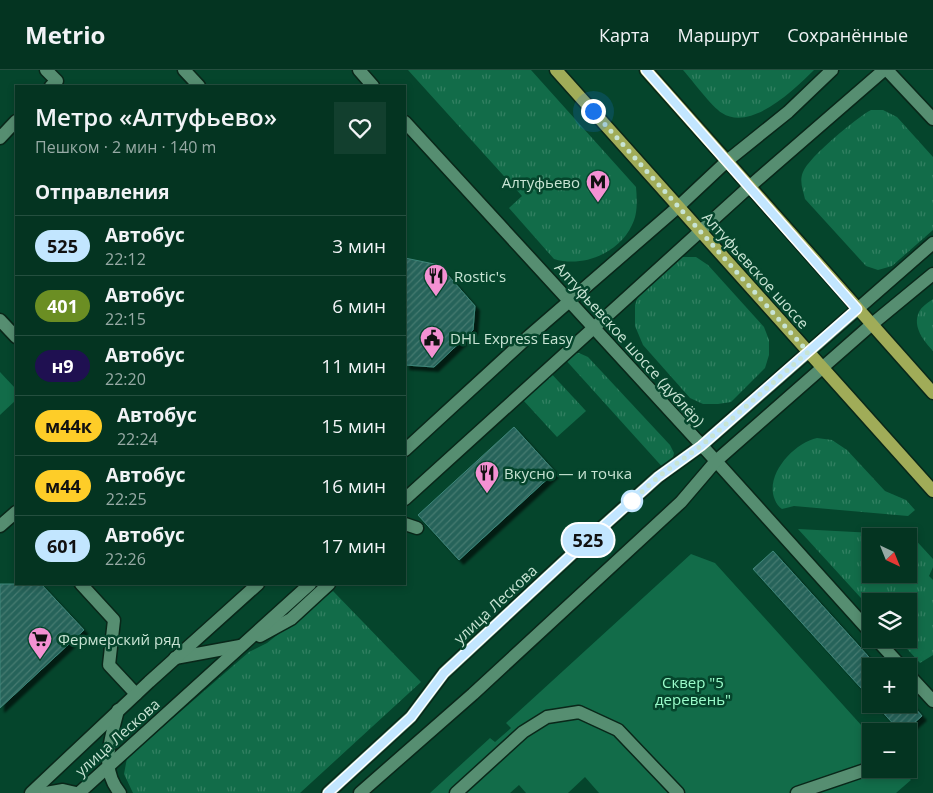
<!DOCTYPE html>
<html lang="ru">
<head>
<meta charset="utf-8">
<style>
	body { margin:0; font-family:"Open Sans",sans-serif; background:#123f2e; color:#f1f3f6; height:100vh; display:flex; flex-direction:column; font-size:19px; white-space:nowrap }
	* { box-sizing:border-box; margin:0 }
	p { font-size:16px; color:#97aaa5 }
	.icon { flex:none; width:28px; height:28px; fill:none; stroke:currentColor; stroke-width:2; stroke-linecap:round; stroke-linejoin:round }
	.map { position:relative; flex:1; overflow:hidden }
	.side { position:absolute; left:15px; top:15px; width:391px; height:500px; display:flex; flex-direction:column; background:#043421; border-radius:0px; box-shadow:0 2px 8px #0003,0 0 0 1px #254f3f }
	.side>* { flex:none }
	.badge { padding:0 10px; border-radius:16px; font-size:18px; line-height:32px }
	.needle { width:32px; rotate:137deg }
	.tools { position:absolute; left:862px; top:458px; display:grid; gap:10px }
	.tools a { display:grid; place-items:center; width:55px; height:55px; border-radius:0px; background:#043421; box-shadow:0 2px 8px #0003,0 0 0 1px #254f3f; font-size:25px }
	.you { position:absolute; width:25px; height:25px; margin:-12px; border:4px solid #fff; border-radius:50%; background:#1a73e8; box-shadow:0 0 0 8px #1a73e833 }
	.map>.badge { position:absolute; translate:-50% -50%; box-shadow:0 0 0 2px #fff }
	h2 { padding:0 20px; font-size:19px; line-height:45px }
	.round { display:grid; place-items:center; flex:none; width:52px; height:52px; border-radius:0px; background:#123f2e }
	.overview { display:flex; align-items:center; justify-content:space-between; height:85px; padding:0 20px }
	h1 { font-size:24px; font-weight:600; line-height:38px }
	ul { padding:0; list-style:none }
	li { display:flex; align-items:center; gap:15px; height:60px; padding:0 20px; border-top:1px solid #254f3f }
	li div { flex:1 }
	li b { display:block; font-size:19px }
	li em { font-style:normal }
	li .badge { min-width:55px; font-weight:700; text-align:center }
	header { display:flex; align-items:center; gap:30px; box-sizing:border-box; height:70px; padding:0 25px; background:#043421; border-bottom:1px solid #254f3f }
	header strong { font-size:24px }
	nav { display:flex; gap:28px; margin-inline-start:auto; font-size:18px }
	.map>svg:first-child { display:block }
	.grass { fill:url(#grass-tufts); fill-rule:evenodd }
	.park { fill:#126c49 }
	.building { fill:url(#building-hatch); stroke:#3f867a; filter:url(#shadow) }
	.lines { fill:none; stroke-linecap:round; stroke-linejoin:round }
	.service-casing { stroke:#092719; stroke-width:15 }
	.tertiary-casing { stroke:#092719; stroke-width:15 }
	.secondary-casing { stroke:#092719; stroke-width:15 }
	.primary-casing { stroke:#092719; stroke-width:15 }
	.service { stroke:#568e71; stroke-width:12 }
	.tertiary { stroke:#568e71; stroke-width:12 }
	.secondary { stroke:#568e71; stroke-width:12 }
	.primary { stroke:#a0ac58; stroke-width:12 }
	.line-casing { stroke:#fff; stroke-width:11 }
	.line { stroke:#c2e6ff; stroke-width:8 }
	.walk { stroke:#c8e4d4; stroke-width:5; stroke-dasharray:0 9 }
	.stop-dot { fill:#fff; stroke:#c2e6ff; stroke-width:2.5 }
	.labels { text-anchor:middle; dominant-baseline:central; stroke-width:5; stroke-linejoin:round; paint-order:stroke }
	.poi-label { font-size:15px; fill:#c8e4d4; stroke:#05452c; text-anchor:start }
	.street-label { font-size:15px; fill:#c8e4d4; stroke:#05452c }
	.park-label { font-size:15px; fill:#9afcca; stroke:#05452c }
</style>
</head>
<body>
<header>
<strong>Metrio</strong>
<nav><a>Карта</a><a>Маршрут</a><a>Сохранённые</a></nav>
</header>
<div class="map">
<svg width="933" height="723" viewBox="0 0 933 723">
	<defs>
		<pattern id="grass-tufts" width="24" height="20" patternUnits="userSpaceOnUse" patternTransform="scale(1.25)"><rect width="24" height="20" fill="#126c49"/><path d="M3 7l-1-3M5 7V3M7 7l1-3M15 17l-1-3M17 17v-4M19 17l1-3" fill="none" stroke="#338162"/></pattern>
		<pattern id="building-hatch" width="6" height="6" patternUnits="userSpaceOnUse" patternTransform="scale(1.25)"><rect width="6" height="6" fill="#27645a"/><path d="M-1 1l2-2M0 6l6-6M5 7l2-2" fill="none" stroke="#457a71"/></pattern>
		<filter id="shadow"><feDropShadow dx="4.5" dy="4.5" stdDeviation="1" flood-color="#0009"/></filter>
	</defs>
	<rect width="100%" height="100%" fill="#05452c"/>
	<!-- grass -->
	<g class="grass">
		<path d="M408,0H531L636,117C637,129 638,144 632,155C619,183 583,198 554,189L509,138L522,126Z"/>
		<path d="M683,0H814C795,19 751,62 722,43C712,37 692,10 683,0Z"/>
		<path d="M871,40H883L897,47L933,87V160L892,196L878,200L866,196L805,129C803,120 799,111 803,102C809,87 856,48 871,40Z"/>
		<path d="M680,187H696L708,195L764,257L769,270V285L765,298L731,332L718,334H703L690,328L643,275L635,256V235L641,218Z"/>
		<path d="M933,229V281C924,271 912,257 919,242C921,237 929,232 933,229Z"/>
		<path d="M579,283L588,287L670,375L674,383L672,392L666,401L563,287L569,284Z"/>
		<path d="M547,299L586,341L557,367L523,330Z"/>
		<path d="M817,368L832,370L847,380L885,421L906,430L915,440L908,446L794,436L782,439C779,437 776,433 775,430C764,405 794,373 817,368Z"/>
		<path d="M798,459L911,465L933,489V497L929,506L933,510V585L920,593L898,569H909V531H871V539ZM871,466H909V504H871Z"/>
		<path d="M333,521L421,612L300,723H133L124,704L127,688L249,582L267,573Z"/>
	</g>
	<!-- park -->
	<g class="park">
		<path d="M0,302L16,319V330L0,345Z"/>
		<path d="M691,484L715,493L871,666V699H901L911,710L896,723H599L585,707L568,723H526L519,715L510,723H430L490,668L495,672L511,658L506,653Z"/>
	</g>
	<!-- building -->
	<g class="building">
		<path d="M405,188L439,195L475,236L473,260L434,297L405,295Z"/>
		<path d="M514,357L555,402L459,490L418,445Z"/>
		<path d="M773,481L877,596H871V629L753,499Z"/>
		<path d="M0,514H41L84,560L0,638Z"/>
		<path d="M909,631L922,646L905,661H900L875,634H909Z"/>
	</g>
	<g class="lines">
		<defs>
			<g id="service">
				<path d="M46,0L57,11L51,16"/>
				<path d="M184,0L199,16"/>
				<path d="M0,68L16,51"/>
				<path d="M0,250L16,267"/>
				<path d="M405,429L749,117L884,0"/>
				<path d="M405,454L417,458"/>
				<path d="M0,456L16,442"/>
				<path d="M81,514L114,550L109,595L136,624"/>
				<path d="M260,566L291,549L329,514"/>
				<path d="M175,588L240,576"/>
				<path d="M79,723L310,514"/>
				<path d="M328,723L411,647L444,603L570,486L658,407L701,376L933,173"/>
				<path d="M456,723L523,662L547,647L579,642L618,660L678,723"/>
				<path d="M797,723L871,698"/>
			</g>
			<g id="tertiary">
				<path d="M716,391L871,563"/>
				<path d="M876,569L901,596"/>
				<path d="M909,605L933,631"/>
			</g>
			<g id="secondary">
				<path d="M359,0L373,16"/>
				<path d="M887,0L933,49"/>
				<path d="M405,52L716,391"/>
				<path d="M405,380L528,267L678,137L727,91L788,42L832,0"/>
				<path d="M118,640C111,669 99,698 120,723"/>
				<path d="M31,723L149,612L258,514"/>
				<path d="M46,723L63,720L76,723"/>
				<path d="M360,723L473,624L681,432L716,391L871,255L933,204"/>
			</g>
			<g id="primary">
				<path d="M556,0L933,421"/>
				<path d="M646,0L933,323"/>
			</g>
		</defs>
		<!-- service casing -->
		<use href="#service" class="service-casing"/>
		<!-- tertiary casing -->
		<use href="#tertiary" class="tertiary-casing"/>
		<!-- secondary casing -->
		<use href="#secondary" class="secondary-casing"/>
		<!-- primary casing -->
		<use href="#primary" class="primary-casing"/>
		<!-- service -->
		<use href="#service" class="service"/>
		<!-- tertiary -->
		<use href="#tertiary" class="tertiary"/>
		<!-- secondary -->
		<use href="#secondary" class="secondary"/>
		<!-- primary -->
		<use href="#primary" class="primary"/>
	</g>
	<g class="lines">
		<defs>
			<path id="line" d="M328,723L411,647L444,603L570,486L658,407L701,376L857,239L646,0"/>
		</defs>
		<!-- line casing -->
		<use href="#line" class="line-casing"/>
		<!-- line -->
		<use href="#line" class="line"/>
		<!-- walk -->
		<path class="walk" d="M593,41L808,282L701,376L658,407L632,431"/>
	</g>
	<!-- icons -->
	<defs>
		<symbol id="metro-pin" viewBox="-11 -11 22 30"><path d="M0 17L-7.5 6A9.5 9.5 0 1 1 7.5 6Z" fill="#f491d3" stroke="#05452c"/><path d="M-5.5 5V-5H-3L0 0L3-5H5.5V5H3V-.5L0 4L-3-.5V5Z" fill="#111"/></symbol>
		<symbol id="restaurant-pin" viewBox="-11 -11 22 30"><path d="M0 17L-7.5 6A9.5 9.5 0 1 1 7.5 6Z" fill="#f491d3" stroke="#05452c"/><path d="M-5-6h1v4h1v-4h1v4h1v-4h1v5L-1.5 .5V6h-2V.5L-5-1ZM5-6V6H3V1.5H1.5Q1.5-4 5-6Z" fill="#111"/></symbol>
		<symbol id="civic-pin" viewBox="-11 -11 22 30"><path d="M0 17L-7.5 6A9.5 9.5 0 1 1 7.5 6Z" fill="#f491d3" stroke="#05452c"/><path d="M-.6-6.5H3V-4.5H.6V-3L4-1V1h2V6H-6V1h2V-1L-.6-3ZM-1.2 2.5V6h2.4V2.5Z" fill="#111"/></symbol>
		<symbol id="supermarket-pin" viewBox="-11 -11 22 30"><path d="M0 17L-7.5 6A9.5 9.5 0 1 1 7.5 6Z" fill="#f491d3" stroke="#05452c"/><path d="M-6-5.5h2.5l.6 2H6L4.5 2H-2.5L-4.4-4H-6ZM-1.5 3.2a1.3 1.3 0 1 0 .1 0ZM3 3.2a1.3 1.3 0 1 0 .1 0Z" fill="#111"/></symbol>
	</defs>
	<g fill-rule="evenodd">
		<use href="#metro-pin" x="584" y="98" width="28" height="38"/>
		<use href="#restaurant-pin" x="422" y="192" width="28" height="38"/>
		<use href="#civic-pin" x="418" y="254" width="28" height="38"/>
		<use href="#restaurant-pin" x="473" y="389" width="28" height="38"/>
		<use href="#supermarket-pin" x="26" y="555" width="28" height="38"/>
	</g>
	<!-- markers -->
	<circle class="stop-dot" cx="632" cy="431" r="10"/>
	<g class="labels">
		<!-- poi labels -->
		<g class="poi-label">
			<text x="580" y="112" text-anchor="end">Алтуфьево</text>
			<text x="454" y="206">Rostic's</text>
			<text x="450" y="268">DHL Express Easy</text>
			<text x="504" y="403">Вкусно — и точка</text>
			<text x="58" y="569">Фермерский ряд</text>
		</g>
		<!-- street labels -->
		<g class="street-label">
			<text transform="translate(756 200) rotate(48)">Алтуфьевское шоссе</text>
			<text transform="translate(630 274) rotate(48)">Алтуфьевское шоссе (дублёр)</text>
			<text transform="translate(495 534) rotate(-43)">улица Лескова</text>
			<text transform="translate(117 667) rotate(-42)">улица Лескова</text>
		</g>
		<!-- park labels -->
		<g class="park-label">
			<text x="693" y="612">Сквер "5<tspan x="693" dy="17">деревень"</tspan></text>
		</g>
	</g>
</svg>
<div class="tools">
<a><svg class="needle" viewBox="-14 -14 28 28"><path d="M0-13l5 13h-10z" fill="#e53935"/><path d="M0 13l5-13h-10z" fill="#97aaa5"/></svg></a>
<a><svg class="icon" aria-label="layers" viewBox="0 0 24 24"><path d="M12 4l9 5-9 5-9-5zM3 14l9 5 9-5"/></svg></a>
<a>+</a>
<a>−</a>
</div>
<div class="you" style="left:593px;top:41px"></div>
<b class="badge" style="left:588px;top:470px;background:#c2e6ff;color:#111">525</b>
<section class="side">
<div class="overview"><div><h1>Метро «Алтуфьево»</h1><p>Пешком · 2 мин · 140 m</p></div><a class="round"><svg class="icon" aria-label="heart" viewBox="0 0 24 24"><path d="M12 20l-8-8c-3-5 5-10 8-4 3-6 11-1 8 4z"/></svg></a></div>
<h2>Отправления</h2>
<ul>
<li><span class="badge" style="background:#c2e6ff;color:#111">525</span><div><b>Автобус</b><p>22:12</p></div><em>3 мин</em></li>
<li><span class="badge" style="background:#6b8e23;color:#fff">401</span><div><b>Автобус</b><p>22:15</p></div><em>6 мин</em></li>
<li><span class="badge" style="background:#1f1051;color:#fff">н9</span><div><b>Автобус</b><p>22:20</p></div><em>11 мин</em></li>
<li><span class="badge" style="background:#fecd28;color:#111">м44к</span><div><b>Автобус</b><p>22:24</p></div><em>15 мин</em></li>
<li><span class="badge" style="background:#fecd28;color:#111">м44</span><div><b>Автобус</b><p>22:25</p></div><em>16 мин</em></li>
<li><span class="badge" style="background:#c2e6ff;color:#111">601</span><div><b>Автобус</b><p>22:26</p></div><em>17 мин</em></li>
</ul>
</section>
</div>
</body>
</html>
